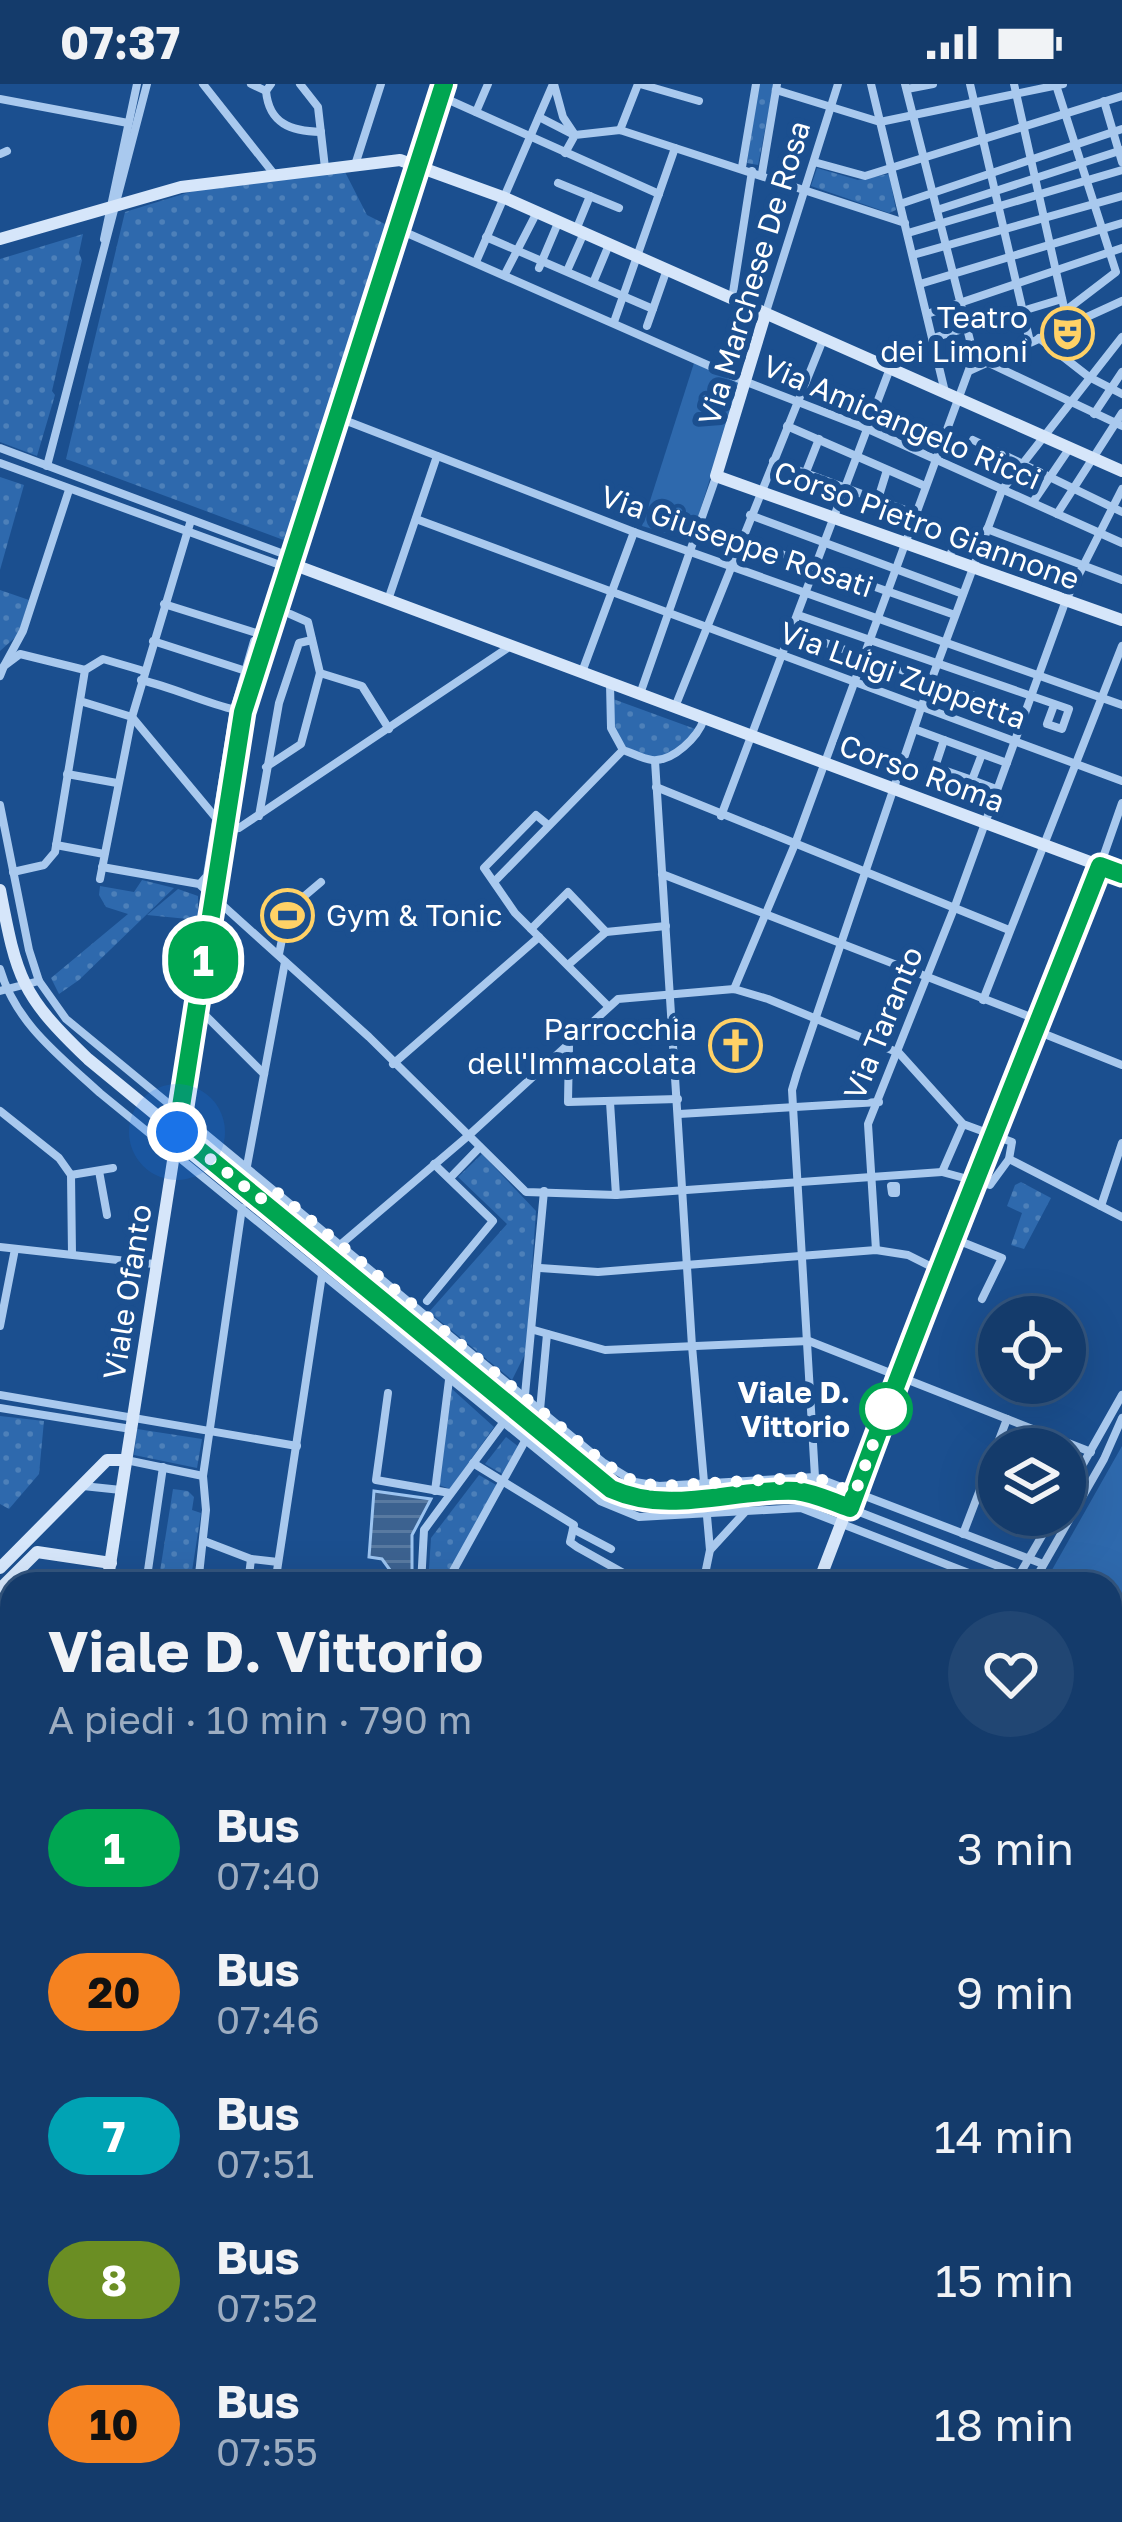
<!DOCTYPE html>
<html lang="it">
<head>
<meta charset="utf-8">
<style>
	body { margin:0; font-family:"Golos Text",sans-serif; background:#214673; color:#f1f3f6; height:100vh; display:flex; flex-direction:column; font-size:45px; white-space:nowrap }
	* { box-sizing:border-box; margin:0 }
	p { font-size:39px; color:#9dadc1 }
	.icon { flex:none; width:66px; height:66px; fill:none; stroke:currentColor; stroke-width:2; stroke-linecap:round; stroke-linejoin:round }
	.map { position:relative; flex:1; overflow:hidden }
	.panel { position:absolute; left:0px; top:1488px; width:1122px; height:951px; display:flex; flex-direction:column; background:#143b6b; border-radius:36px 36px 0 0; box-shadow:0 12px 48px #0002,0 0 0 3px #33557e }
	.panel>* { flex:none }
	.badge { padding:0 24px; border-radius:39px; font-size:42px; line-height:78px }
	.tools { position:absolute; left:978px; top:1212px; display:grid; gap:24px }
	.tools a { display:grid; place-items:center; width:108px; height:108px; border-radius:50%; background:#143b6b; box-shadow:0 12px 48px #0002,0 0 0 3px #33557e; font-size:60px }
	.you { position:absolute; width:60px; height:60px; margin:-30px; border:9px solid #fff; border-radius:50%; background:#1a73e8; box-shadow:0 0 0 18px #1a73e833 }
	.map>.badge { position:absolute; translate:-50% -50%; box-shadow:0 0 0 6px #fff }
	.round { display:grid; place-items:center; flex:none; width:126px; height:126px; border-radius:63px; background:#214673 }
	.summary { display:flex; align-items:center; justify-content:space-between; height:204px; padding:0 48px }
	h1 { font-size:57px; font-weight:700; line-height:90px }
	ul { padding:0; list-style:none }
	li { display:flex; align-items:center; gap:36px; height:144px; padding:0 48px }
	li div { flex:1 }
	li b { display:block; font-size:45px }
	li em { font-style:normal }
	li .badge { min-width:132px; font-weight:700; text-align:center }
	.status { display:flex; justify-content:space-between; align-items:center; height:84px; padding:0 60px; background:#143b6b; direction:ltr }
	.status svg { height:33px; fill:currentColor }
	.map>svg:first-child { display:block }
	.grass { fill:#2e69ad }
	.park { fill:url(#park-dots) }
	.water { fill:url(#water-rules); stroke:#9cc4f0; stroke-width:3 }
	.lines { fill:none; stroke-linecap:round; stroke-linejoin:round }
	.street { stroke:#a9c9ee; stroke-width:8 }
	.secondary { stroke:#d6e6fa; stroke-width:12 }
	.line-casing { stroke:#fff; stroke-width:27 }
	.line { stroke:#00a651; stroke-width:18 }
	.walk { stroke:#fff; stroke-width:12; stroke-dasharray:0 21.6 }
	.stop-dot { fill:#fff; stroke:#00a651; stroke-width:6 }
	.labels { text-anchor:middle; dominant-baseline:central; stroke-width:12; stroke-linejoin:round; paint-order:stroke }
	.street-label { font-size:30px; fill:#fff; stroke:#1b4f8f }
	.poi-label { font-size:30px; fill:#fff; stroke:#1b4f8f; text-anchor:end }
	.stop-label { font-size:30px; font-weight:bold; fill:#fff; stroke:#1b4f8f; text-anchor:end }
</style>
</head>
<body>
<div class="status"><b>07:37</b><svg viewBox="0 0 49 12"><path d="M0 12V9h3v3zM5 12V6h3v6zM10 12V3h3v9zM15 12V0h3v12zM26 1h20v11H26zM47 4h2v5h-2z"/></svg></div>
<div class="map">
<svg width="1122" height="2438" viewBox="0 0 1122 2438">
	<defs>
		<pattern id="park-dots" width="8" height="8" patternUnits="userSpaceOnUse" patternTransform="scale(3)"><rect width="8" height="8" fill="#2e69ad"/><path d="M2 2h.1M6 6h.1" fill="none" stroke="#4d80b9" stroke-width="1.8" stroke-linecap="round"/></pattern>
		<pattern id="water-rules" width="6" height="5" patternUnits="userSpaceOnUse" patternTransform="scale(3)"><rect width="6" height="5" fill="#3c6290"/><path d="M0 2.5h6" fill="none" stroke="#597aa1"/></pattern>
	</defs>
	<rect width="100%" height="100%" fill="#1b4f8f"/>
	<!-- grass -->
	<g class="grass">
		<path d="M694,279L740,298L691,456L642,442Z"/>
		<path d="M1122,1362V1850L1110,1852V1500H1044Z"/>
	</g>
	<!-- park -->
	<g class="park">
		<path d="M759,0H774L758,81L747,79Z"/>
		<path d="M817,84L858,96L889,90L896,126L889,129L811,102Z"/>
		<path d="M345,88L367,131L389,142L289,458L66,375L125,128L193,107Z"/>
		<path d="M83,150L79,169L82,176L52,307L55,311L37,372L0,358V175Z"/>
		<path d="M0,393L24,401L0,486Z"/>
		<path d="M0,506L29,516L18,551L0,567Z"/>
		<path d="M613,615L698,646L666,672L656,674L627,665L614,644Z"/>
		<path d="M142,796L174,804L79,896L59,910L51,894L128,830L106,823L99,811L100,802L134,808Z"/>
		<path d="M178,805L198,812V836L147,831Z"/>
		<path d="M482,1070L536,1127L526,1268L512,1296L429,1228L507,1140L458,1093Z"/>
		<path d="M1021,1098L1051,1114L1024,1165L1011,1161L1022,1129L1007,1122L1015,1101Z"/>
		<path d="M452,1305L494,1343L450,1405L439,1401Z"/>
		<path d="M0,1332L44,1337L39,1390L9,1425L0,1420Z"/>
		<path d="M137,1345L202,1355L197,1384L134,1371Z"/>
		<path d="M506,1353L519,1363L504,1391L485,1380Z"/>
		<path d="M479,1391L498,1402L444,1500H428L431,1454Z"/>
		<path d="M173,1405L188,1407L194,1413L192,1426L201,1429L190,1500H158Z"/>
	</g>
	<!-- water -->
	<path class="water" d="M374,1407L431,1415L412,1451V1500H389L390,1486L382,1475L369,1473Z"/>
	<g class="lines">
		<!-- street -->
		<g class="street">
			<path d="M203,0L274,90"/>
			<path d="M251,0L266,7L271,0"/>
			<path d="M300,0L318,23L325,84"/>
			<path d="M554,0L563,33L575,51"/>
			<path d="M640,0L699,17"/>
			<path d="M871,0L945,308"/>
			<path d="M970,0L1030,258"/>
			<path d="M1014,0L1068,241"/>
			<path d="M1056,1L1116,188L1065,227"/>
			<path d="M907,5L933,0"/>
			<path d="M776,6L880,38L1063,0"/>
			<path d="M266,7C269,40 291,47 321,48"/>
			<path d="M440,12L659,110"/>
			<path d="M0,15L128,39"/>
			<path d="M1104,17L1122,78"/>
			<path d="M476,28L488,0"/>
			<path d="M539,33L574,51"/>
			<path d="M620,46L638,0"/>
			<path d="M565,69L575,51L620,46L905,139"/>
			<path d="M0,70L7,67"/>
			<path d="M814,78L865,92L1122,12"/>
			<path d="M355,81L381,0"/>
			<path d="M742,83L756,0"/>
			<path d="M762,89L777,0"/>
			<path d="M780,95L797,38"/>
			<path d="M558,99L619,124"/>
			<path d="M900,120L1122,45"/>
			<path d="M937,126L1122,66"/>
			<path d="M400,146L744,297L868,345L1122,459"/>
			<path d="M576,146L590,112"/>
			<path d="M908,149L1122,86"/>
			<path d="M486,153L653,225"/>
			<path d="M104,155L137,0"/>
			<path d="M913,171L1122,112"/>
			<path d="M476,178L553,0"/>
			<path d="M539,184L558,139"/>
			<path d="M567,187L583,151"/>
			<path d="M505,190L536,130"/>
			<path d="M593,199L608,163"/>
			<path d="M920,200L1122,139"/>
			<path d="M732,215L752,87"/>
			<path d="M927,230L1122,164"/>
			<path d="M765,231L838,0"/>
			<path d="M614,238L675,64"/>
			<path d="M647,242L666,188"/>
			<path d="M933,254L1062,215"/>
			<path d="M1039,254L1089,293L1122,310"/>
			<path d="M974,272L1122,342"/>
			<path d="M971,286L1122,217"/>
			<path d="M1094,330L1122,288"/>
			<path d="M339,334L634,448L1122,621"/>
			<path d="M787,342L925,402"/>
			<path d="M973,356L1122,428"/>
			<path d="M0,364L281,469L291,479"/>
			<path d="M773,377L916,430"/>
			<path d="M0,379L280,481L292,480"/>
			<path d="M47,382L147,0"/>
			<path d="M806,388L819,355"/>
			<path d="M878,415L887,386"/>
			<path d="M1033,418L1069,365"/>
			<path d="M1057,430L1122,329"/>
			<path d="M750,431L963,510"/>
			<path d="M416,435L1122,697"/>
			<path d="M987,445L1122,496"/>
			<path d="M741,456L955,531"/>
			<path d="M949,474L960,446"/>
			<path d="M388,516L437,372"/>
			<path d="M164,520L266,552"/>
			<path d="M798,531L1069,625L1062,645L1047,640L1054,621"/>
			<path d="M792,547L1025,630"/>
			<path d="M153,557L249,588"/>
			<path d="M4,582L23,547L69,406"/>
			<path d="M582,588L634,448"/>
			<path d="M320,589L362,602L389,645"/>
			<path d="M0,592L4,582L20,570L85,586"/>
			<path d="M141,596C175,604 202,618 236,626"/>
			<path d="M610,600L611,644L623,666C632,669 643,675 652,676C673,678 698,653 704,635"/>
			<path d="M640,610L716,393"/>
			<path d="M80,617L132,633L226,746L239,744L509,563"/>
			<path d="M675,623L822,258"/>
			<path d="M914,645L944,656"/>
			<path d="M982,670L972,696L935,683L944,656L1007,679"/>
			<path d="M655,677L692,1262L710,1466L703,1500"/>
			<path d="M266,683L301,660L320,589L308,538L290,530"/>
			<path d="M67,690L117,699"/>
			<path d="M972,696L996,705"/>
			<path d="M656,703L1009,846"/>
			<path d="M0,721L29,866L39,897L66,935L604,1379L635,1398L659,1402L815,1393L1043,1480"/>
			<path d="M259,732L279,619L299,559L312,556"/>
			<path d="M721,732L889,287"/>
			<path d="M547,740L536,731L484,784L515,829L607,921"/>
			<path d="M56,761L104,770"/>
			<path d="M1100,782L1122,719"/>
			<path d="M102,783L199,800L369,953L526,1108L616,1111L942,1088"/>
			<path d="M13,788L44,781L55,768L85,586L103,575L144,587"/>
			<path d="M662,790L1041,937"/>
			<path d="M100,795L132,633L191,436"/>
			<path d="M495,797L623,666"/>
			<path d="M200,800L207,792L234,626L254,557L265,560"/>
			<path d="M531,845L568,808L606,848"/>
			<path d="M606,848L666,842"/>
			<path d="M279,870L288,826L321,798"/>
			<path d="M568,881L606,848"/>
			<path d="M0,885C16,940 60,972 100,1009L600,1417L639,1433L801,1424L997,1500"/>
			<path d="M734,905L795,760L974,272L905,0"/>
			<path d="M0,907L39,897"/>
			<path d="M983,916L1122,562"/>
			<path d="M198,924L264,990"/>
			<path d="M1037,947L1122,981"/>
			<path d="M569,962L568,1018L678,1015"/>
			<path d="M393,980L539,853"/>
			<path d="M610,1018L616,1111"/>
			<path d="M0,1027L59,1074L71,1091L72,1170"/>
			<path d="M679,1030L879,1018"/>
			<path d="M1009,1075L1122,1133"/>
			<path d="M247,1082L285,878"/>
			<path d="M99,1087L107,1131"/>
			<path d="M71,1091L113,1084"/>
			<path d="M450,1094L480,1063"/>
			<path d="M891,1102H896V1109H892Z"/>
			<path d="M1101,1122L1122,1059"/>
			<path d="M952,1154L1002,1174L982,1215"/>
			<path d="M340,1161L468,1052L618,915L734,905L768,915L899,969L963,1040L1012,1058L1009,1075L990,1101L942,1088L963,1040"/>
			<path d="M0,1163L154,1180"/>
			<path d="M876,1166L868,1040L955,822L1066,516L1122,405"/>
			<path d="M540,1184L598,1188L876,1166L908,1171L940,1187"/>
			<path d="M427,1217L493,1137L434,1080"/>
			<path d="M0,1242L15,1165"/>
			<path d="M534,1246L605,1266L809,1257L1091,1368"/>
			<path d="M388,1309L376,1396L450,1409"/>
			<path d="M0,1311L297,1362"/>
			<path d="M525,1311L544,1107"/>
			<path d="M0,1324L131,1345"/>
			<path d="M540,1326L547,1250"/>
			<path d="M126,1376L203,1392"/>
			<path d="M473,1379L574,1441L570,1458L577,1463L643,1500"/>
			<path d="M815,1393L792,1006L797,989L921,624L1002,406L1122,253"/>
			<path d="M83,1402L121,1406"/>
			<path d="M435,1407L449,1296"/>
			<path d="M1065,1412L1122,1311"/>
			<path d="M849,1424L1034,1496"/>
			<path d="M573,1445L611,1465"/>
			<path d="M963,1450L1007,1335"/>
			<path d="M204,1457L251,1475"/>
			<path d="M711,1465L745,1428"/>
			<path d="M453,1487L525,1357"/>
			<path d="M1033,1499L1104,1375L1122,1334"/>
			<path d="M146,1500L163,1383"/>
			<path d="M198,1500L206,1426L203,1392L242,1124"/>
			<path d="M248,1500L251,1475L278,1478"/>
			<path d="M275,1500L322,1191"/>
			<path d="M421,1500L424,1446L503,1339"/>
			<path d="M1014,1500L1054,1431"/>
			<path d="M0,1616L12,1623"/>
			<path d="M0,1648L1,1660"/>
			<path d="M0,1740L12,1723"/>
			<path d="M1110,1930L1122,2023"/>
			<path d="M0,2025L12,2007"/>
			<path d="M0,2043L12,2023"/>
			<path d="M0,2066L12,2072"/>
			<path d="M0,2135L12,2141"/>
			<path d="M0,2214L12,2219"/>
			<path d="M0,2224L12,2225"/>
			<path d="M0,2241L12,2230"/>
			<path d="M1110,2337L1122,2264"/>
			<path d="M1110,2394L1122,2395"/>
			<path d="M705,2427L734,2438"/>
			<path d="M970,2427L972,2438"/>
			<path d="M130,2438L135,2427"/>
			<path d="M901,2438L900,2431L920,2427"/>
		</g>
		<!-- secondary -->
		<g class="secondary">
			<path d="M0,155L181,103L400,76L505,114L1122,387"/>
			<path d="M765,231L716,392L1122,536"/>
			<path d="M292,480L1122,790"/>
			<path d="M0,806C17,895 21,911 88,975L611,1405C670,1433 734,1403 796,1408C814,1409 832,1418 849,1424"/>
			<path d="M0,1484L107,1376H126"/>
			<path d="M107,1500L243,628L444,0"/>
			<path d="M818,1500L972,1098L1037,947L1100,782"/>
			<path d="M0,1505L37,1468L111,1479"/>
			<path d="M1110,1862L1122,1860"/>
			<path d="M1110,1880L1122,1878"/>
			<path d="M315,2438L321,2427"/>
		</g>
	</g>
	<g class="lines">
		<defs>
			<path id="line" d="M444,0L243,628L177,1048L611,1405C671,1432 734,1404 796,1407C815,1409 832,1418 850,1424C929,1208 1016,996 1100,782L1122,790"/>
		</defs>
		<!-- line casing -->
		<use href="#line" class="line-casing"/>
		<!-- line -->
		<use href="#line" class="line"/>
		<!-- walk -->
		<path class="walk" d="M177,1048L260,1115L273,1105L604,1379L635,1398L659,1402L815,1393L855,1409L886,1325"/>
	</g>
	<!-- icons -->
	<defs>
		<symbol id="theatre-ring" viewBox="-11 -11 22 22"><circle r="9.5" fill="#1b4f8f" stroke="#ffd166" stroke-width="1.5"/><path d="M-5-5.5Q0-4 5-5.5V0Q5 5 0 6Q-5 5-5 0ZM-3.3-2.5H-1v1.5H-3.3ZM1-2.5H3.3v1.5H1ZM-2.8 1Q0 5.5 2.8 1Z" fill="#ffd166"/></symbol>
		<symbol id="stadium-ring" viewBox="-11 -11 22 22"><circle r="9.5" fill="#1b4f8f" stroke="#ffd166" stroke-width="1.5"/><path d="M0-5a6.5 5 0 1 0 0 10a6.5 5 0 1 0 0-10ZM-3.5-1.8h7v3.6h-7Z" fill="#ffd166"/></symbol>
		<symbol id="church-ring" viewBox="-11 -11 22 22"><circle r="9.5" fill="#1b4f8f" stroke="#ffd166" stroke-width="1.5"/><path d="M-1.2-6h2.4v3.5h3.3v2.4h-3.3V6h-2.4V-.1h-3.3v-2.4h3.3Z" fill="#ffd166"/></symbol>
	</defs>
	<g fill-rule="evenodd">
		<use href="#theatre-ring" x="1038" y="220" width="59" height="59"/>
		<use href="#stadium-ring" x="258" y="802" width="59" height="59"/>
		<use href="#church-ring" x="706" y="932" width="59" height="59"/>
	</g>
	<!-- markers -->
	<circle class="stop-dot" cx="886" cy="1325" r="24"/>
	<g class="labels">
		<!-- street labels -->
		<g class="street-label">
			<text transform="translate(754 189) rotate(-73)">Via Marchese De Rosa</text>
			<text transform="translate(902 338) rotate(23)">Via Amicangelo Ricci</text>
			<text transform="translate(927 441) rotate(20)">Corso Pietro Giannone</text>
			<text transform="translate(737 457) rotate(19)">Via Giuseppe Rosati</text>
			<text transform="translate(903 591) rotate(20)">Via Luigi Zuppetta</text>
			<text transform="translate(922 689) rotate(20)">Corso Roma</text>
			<text transform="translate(883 939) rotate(-68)">Via Taranto</text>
			<text transform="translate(127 1208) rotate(-81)">Viale Ofanto</text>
		</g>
		<!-- poi labels -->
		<g class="poi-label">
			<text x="1028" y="233">Teatro<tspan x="1028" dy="34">dei Limoni</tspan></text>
			<text x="326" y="831" text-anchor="start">Gym &amp; Tonic</text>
			<text x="697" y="945">Parrocchia<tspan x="697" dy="34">dell'Immacolata</tspan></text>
		</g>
		<!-- stop labels -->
		<g class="stop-label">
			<text x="850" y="1308">Viale D.<tspan x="850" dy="34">Vittorio</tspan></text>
		</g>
	</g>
</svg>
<div class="tools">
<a><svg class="icon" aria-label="locate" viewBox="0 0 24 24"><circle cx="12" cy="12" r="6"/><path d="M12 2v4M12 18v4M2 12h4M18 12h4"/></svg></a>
<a><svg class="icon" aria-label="layers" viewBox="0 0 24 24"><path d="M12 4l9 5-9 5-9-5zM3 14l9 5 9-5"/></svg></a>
</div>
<div class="you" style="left:177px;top:1048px"></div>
<b class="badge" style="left:203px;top:876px;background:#00a651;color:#fff">1</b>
<section class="panel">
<div class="summary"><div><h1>Viale D. Vittorio</h1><p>A piedi · 10 min · 790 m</p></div><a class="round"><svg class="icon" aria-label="heart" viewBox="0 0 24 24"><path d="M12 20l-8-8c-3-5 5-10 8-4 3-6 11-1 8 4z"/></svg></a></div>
<ul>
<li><span class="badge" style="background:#00a651;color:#fff">1</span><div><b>Bus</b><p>07:40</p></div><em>3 min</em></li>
<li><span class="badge" style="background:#f58220;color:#111">20</span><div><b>Bus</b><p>07:46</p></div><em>9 min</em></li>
<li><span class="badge" style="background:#00a3b4;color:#fff">7</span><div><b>Bus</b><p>07:51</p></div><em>14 min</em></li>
<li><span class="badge" style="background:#6b8e23;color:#fff">8</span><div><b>Bus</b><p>07:52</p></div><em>15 min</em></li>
<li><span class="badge" style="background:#f58220;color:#111">10</span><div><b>Bus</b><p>07:55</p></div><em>18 min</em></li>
</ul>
</section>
</div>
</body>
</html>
